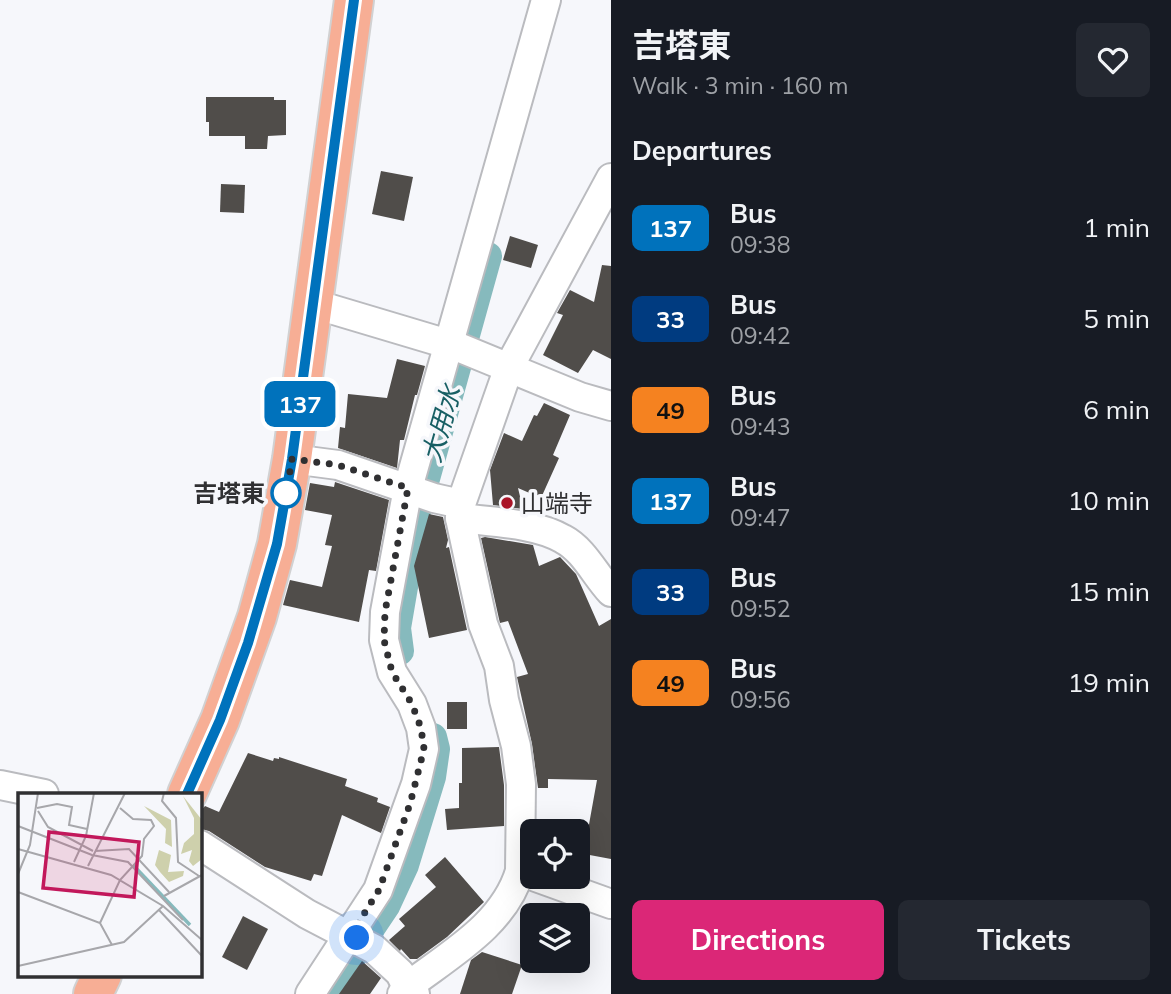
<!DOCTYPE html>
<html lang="en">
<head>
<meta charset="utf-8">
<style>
	body { margin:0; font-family:Mulish,"Noto Sans JP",sans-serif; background:#242831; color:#f1f3f6; height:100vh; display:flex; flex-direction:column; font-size:26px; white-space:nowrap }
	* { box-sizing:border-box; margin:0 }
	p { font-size:23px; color:#9ea1a6 }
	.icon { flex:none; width:38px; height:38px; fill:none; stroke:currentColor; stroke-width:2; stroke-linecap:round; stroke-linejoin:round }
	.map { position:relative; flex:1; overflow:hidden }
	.details { display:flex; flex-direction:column; background:#171b24; width:560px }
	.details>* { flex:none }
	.badge { padding:0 14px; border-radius:10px; font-size:24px; line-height:46px }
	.buttons { position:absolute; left:520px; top:819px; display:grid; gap:14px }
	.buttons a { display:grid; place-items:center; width:70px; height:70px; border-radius:10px; background:#171b24; box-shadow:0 7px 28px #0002; font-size:35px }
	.you { position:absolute; width:35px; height:35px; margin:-18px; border:5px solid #fff; border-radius:50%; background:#1a73e8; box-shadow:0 0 0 10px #1a73e833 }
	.map>.badge { position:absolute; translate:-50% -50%; box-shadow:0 0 0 4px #fff }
	h2 { padding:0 21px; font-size:26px; line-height:63px }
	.round { display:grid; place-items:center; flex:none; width:74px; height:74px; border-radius:10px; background:#242831 }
	.headline { display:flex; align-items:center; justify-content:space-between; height:119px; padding:0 21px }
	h1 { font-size:33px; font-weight:700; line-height:52px }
	.button { display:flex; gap:14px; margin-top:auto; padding:14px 21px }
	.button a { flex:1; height:80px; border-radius:10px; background:#db2777; color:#fff; font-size:28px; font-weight:700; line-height:80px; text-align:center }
	.button a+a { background:#242831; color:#f1f3f6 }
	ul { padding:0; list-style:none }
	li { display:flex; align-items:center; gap:21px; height:91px; padding:0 21px }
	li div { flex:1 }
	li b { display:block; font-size:26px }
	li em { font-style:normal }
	li .badge { min-width:77px; font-weight:700; text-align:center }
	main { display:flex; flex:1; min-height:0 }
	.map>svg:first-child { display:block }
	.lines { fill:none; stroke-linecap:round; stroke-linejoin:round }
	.canal { stroke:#86babd; stroke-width:28 }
	.building { fill:#504d4a }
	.minor-casing { stroke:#babbbf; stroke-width:32 }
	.primary-casing { stroke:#d1d1d2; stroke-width:42 }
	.minor { stroke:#fff; stroke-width:28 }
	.primary { stroke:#f7ae95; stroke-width:38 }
	.line-casing { stroke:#fff; stroke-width:16 }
	.line { stroke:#0072bc; stroke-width:10 }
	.walk { stroke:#303032; stroke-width:7; stroke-dasharray:0 12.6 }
	.stop-dot { fill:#fff; stroke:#0072bc; stroke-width:3.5 }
	.poi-dot { fill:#aa1428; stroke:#f6f7fb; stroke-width:2.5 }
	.labels { text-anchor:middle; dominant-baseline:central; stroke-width:7; stroke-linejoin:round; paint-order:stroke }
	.stop-label { font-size:24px; font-weight:bold; fill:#303032; stroke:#f6f7fb; text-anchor:end }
	.poi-label { font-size:24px; fill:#303032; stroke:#f6f7fb; text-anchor:start }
	.water-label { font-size:26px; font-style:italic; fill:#185f64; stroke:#f6f7fb }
	.inset-river { fill:none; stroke:#86babd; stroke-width:3.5 }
	.inset-road { fill:none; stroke:#a7a7ab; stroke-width:2 }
	.view { fill:#c2185b; fill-opacity:0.15; stroke:#c2185b; stroke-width:3.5 }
	.inset-edge { fill:none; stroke:#303032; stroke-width:3.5 }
</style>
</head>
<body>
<main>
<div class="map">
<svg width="611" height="994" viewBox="0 0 611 994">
	<rect width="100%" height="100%" fill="#f6f7fb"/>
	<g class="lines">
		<!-- canal -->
		<g class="canal">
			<path d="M400,651L397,628L417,511L488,256"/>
			<path d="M327,994L386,906L405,865L432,777L436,749L433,737"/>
		</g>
	</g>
	<!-- building -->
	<g class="building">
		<path d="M206,97H274V100H286V135L268,136L267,149H245V136H209V122H206Z"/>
		<path d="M381,171L413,177L404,221L372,214Z"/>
		<path d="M221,184L245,185L244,213L220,212Z"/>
		<path d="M510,236L538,245L531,268L503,260Z"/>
		<path d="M602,265L611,266V359L593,350L578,373L543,355L563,315L557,313L570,290L594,302Z"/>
		<path d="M397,359L425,366L417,395H415L404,440H400L397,468L338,448L340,427L345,428L348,394L387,398Z"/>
		<path d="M544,403L570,415L553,455L559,458L541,498L518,488L523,509L493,505L490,470L504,433L522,441L534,415L537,416Z"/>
		<path d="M335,482L389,500L376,571L369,570L359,622L283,605L290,580L322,587L332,546L325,545L332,515L305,510L310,483L334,487Z"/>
		<path d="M429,514L443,517L448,540L446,548L449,547L467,630L429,638L414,566Z"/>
		<path d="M485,537L533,545L539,566L560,557L576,574L599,626L611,619V859L579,853L583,829L588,830L597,780L548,779V788H538L532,744L517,677L528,674L508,621L500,623L499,619L481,538Z"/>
		<rect x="447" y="702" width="20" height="27"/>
		<path d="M499,747L504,785V826L447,830L445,809L459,808V783H462V748Z"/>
		<path d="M248,753L273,761L274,758L279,759V757L347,779L345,786L378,798L377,802L390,807L381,833L342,815L322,876L314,874L311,881L265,867L209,831L200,829V812L205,806L219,812Z"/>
		<path d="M445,857L484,902L447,937L417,959H410L401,949L400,951L389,940L405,926L399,919L436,887L425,875Z"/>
		<path d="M243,916L268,929L247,970L222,957Z"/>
		<path d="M482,952L522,965L512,994H460L471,960Z"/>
		<path d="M362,961L381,978L370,994H339Z"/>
	</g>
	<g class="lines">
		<defs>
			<g id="minor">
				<path d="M314,304L458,347L580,397L611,406"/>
				<path d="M292,459L338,465L434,498L461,504L460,518C491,522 536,523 563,539C584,550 595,575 611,592"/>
				<path d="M461,504L509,367L611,178"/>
				<path d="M0,785L44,794"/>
				<path d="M200,845L307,914L374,949L400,973L407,987L415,994"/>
				<path d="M536,877L611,904"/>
				<path d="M310,994L378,890L416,784L424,749L421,728L412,704L392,672L384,640L385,612L408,488L546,0"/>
				<path d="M402,994L407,987C450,954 504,925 520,871L521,784L516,746L504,700L499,666L483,624L460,518"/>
			</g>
			<g id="primary">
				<path d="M187,794L220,720L257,617L277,544L292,459L354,0"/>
				<path d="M93,994L102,975"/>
			</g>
		</defs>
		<!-- minor casing -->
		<use href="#minor" class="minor-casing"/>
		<!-- primary casing -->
		<use href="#primary" class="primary-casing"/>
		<!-- minor -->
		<use href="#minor" class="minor"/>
		<!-- primary -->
		<use href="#primary" class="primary"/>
	</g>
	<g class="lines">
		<defs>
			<path id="line" d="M187,794L220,720L248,643L277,544L292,459L354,0"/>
		</defs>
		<!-- line casing -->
		<use href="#line" class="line-casing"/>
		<!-- line -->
		<use href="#line" class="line"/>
		<!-- walk -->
		<path class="walk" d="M286,493L285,501L292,459L338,465L408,488L385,612L384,640L392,672L412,704L421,728L424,749L410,804L379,890L350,936L357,938"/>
	</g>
	<!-- markers -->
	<circle class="stop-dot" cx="286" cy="493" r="14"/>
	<circle class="poi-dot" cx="507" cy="503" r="7"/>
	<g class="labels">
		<!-- stop labels -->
		<g class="stop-label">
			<text x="265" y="493">吉塔東</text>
		</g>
		<!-- poi labels -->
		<g class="poi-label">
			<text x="521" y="503">山端寺</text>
		</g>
		<!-- water labels -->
		<g class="water-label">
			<text transform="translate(441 424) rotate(-74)">大用水</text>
		</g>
	</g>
	<!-- overview -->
	<g transform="translate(18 793)">
		<rect width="184" height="184" fill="#f6f7fb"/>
		<path d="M165,3L184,27V66L175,73L171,68L174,57L163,61L166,50L176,41V25ZM126,13L153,27L154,54L147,50L148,36ZM141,57L153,62L150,79L166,78L165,83L151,89L142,79L137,72Z" fill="#ced0ac"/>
		<path class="inset-river" d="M115,72L172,132"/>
		<path class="inset-road" d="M146,0L144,8L158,25L160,69L181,83M19,15L39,11L54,14L51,32L69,36M20,18L30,34L75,58M0,33L74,62L110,69L165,127M0,56L93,82L145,113L184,147M77,58L111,56L151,99M56,69L68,43L76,0M70,73L107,0M0,81L12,52L20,0M0,99L82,130L94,152M146,103L184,82M141,117L184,163M82,130L102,87L124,63L126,46L136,33L133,27L115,26L102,15M0,173L106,149L145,113"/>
		<path class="view" d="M31,39L121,49L116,104L25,95Z"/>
		<rect width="184" height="184" class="inset-edge"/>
	</g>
</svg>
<div class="buttons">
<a><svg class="icon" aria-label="locate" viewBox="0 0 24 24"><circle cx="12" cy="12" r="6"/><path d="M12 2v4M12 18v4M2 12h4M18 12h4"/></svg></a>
<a><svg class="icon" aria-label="layers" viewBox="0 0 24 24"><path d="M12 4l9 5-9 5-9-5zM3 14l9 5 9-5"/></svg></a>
</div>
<div class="you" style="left:357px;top:938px"></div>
<b class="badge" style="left:300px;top:404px;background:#0072bc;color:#fff">137</b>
</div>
<section class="details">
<div class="headline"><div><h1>吉塔東</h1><p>Walk · 3 min · 160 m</p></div><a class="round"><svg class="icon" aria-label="heart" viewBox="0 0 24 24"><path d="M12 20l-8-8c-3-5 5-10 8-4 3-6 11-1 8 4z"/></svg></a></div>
<h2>Departures</h2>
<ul>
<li><span class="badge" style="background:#0072bc;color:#fff">137</span><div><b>Bus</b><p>09:38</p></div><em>1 min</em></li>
<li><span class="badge" style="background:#003b80;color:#fff">33</span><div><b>Bus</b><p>09:42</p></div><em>5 min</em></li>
<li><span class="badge" style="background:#f58220;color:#111">49</span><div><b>Bus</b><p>09:43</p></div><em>6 min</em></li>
<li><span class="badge" style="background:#0072bc;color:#fff">137</span><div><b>Bus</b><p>09:47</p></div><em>10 min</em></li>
<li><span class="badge" style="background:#003b80;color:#fff">33</span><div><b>Bus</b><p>09:52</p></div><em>15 min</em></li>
<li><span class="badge" style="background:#f58220;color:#111">49</span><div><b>Bus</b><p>09:56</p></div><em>19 min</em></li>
</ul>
<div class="button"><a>Directions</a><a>Tickets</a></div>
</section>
</main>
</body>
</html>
